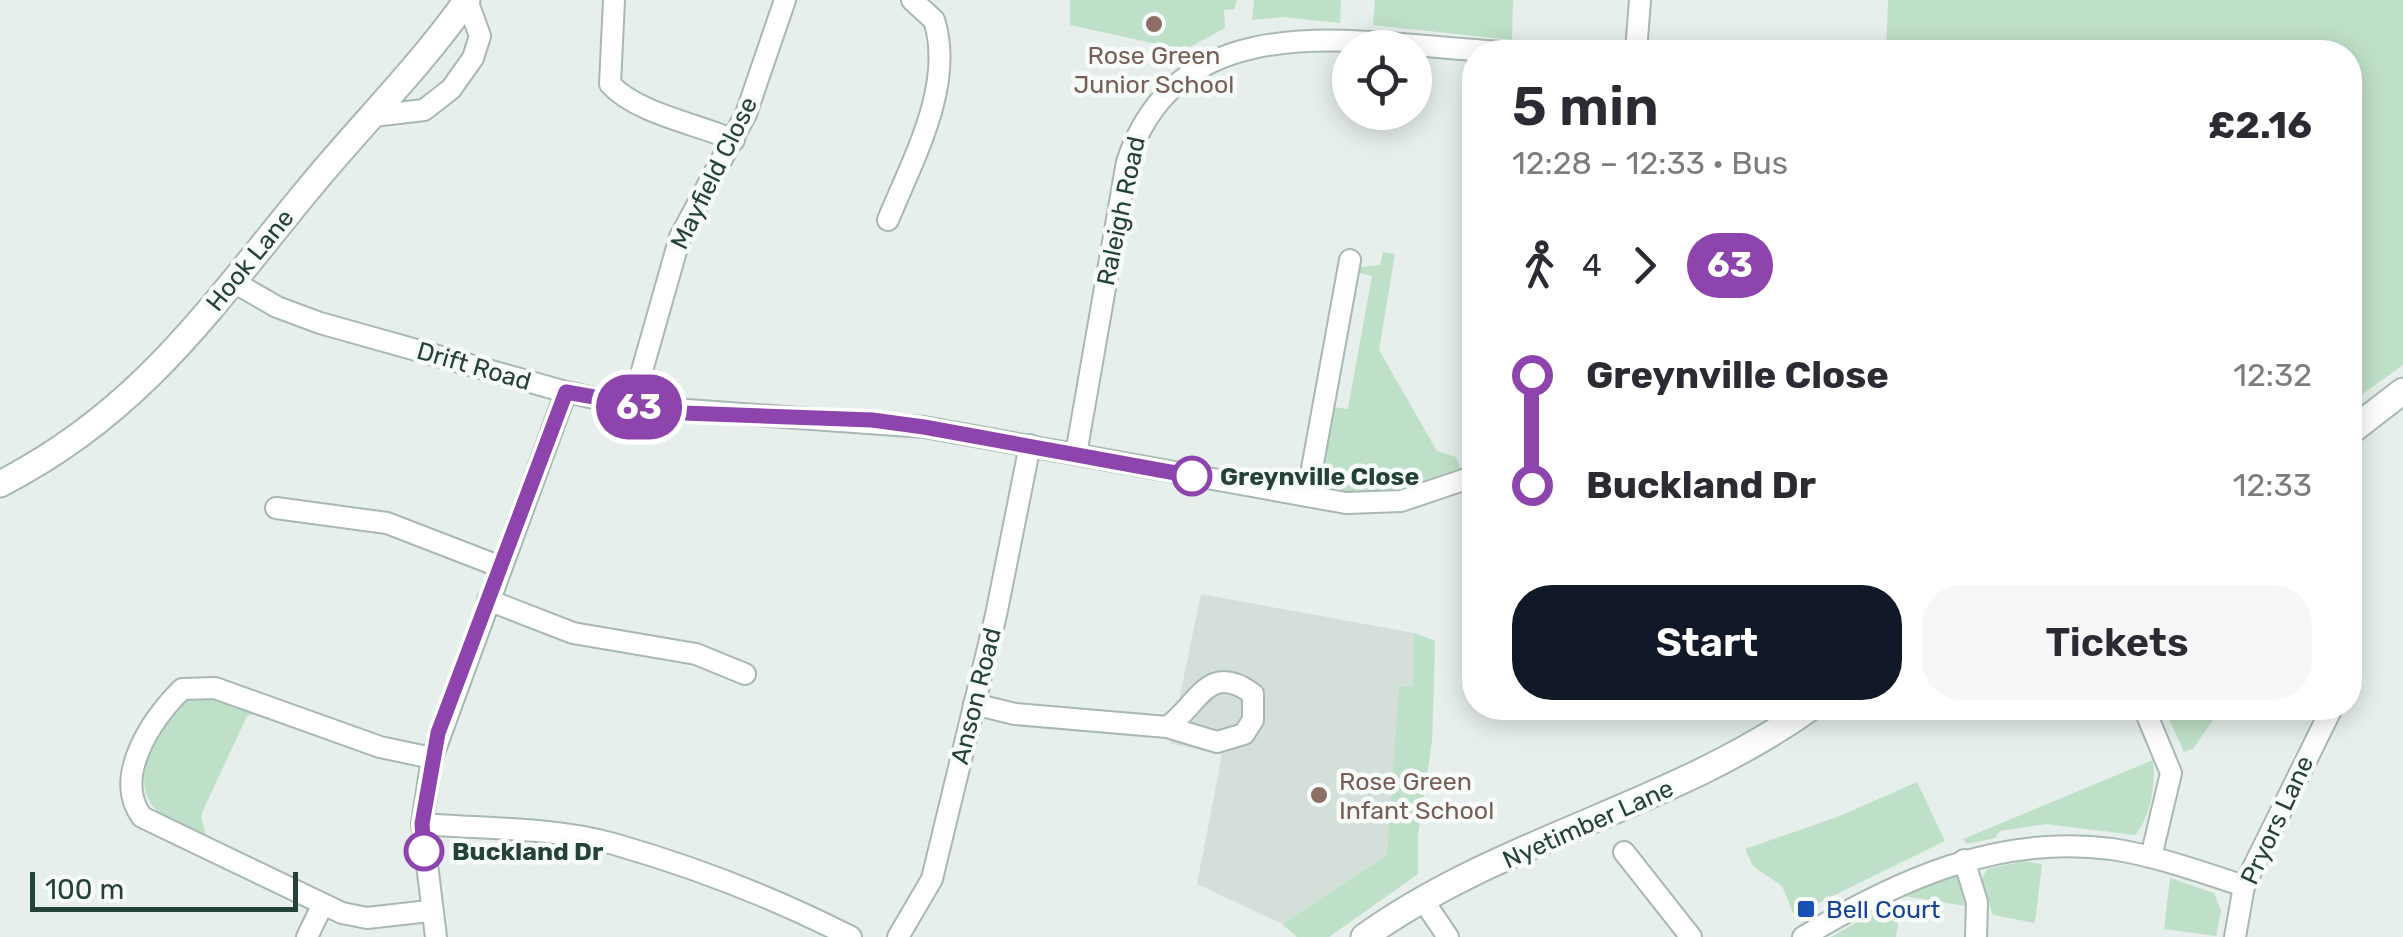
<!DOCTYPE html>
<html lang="en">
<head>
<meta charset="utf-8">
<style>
	body { margin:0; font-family:Rubik,sans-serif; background:#f7f7f7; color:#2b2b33; height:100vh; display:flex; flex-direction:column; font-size:38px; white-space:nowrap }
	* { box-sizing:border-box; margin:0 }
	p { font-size:32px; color:#7c7c81 }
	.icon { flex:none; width:55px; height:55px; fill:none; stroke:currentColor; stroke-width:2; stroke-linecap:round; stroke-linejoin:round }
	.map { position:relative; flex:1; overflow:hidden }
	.details { position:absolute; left:1462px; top:40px; width:900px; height:680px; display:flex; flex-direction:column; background:#fff; border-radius:40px; box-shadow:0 5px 25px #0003 }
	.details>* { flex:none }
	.badge { padding:0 20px; border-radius:32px; font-size:35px; line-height:65px }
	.buttons { position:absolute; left:1332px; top:30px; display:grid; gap:20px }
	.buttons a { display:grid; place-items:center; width:100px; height:100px; border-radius:50%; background:#fff; box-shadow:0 5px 25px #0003; font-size:50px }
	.scale { position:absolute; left:30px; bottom:25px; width:268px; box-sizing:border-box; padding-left:10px; border:5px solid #24423a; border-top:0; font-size:28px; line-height:35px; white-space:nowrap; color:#24423a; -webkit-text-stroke:8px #f7fbf9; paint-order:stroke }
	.map>.badge { position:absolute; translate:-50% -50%; box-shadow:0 0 0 5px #fff }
	.legs { display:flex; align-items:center; gap:15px; height:110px; padding:0 50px; font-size:32px }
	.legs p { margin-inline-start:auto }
	.headline { display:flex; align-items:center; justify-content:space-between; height:170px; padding:0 50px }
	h1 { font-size:55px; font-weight:600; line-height:75px }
	.primary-button { display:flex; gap:20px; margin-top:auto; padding:20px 50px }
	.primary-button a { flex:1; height:115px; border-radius:40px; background:#111827; color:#fff; font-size:40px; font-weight:600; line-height:115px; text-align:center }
	.primary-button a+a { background:#f7f7f7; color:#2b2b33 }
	ul { padding:0 50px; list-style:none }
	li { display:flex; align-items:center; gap:35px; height:110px; font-size:38px }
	li i { display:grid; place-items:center; width:15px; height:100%; margin:0 12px; background:currentColor }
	li i::after { content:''; width:25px; height:25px; margin:-12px; border:8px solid; border-radius:50%; background:#fff }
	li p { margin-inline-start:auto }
	li:first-child i { background:linear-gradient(#0000 50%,currentColor 0) }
	li:last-child i { background:linear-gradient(currentColor 50%,#0000 0) }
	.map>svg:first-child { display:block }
	.built { fill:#d4dfda }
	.green { fill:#bfe0c8 }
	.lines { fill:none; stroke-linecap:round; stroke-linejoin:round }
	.minor-casing { stroke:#a8b8b2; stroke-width:24 }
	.tertiary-casing { stroke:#a8b8b2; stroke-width:29 }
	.minor { stroke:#fff; stroke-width:20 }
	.tertiary { stroke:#fff; stroke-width:25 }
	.line-1-casing { stroke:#fff; stroke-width:22 }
	.line-1 { stroke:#8e44ad; stroke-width:15 }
	.education-dot { fill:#8d6e63; stroke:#f7fbf9; stroke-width:4 }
	.stop-1-dot { fill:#fff; stroke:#8e44ad; stroke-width:5 }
	.transit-dot { fill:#1a4fb4; stroke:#f7fbf9; stroke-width:4 }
	.labels { text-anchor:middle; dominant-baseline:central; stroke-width:9; stroke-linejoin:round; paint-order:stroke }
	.education-label { font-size:25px; fill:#785e54; stroke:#f7fbf9 }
	.street-label { font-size:25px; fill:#24423a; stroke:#f7fbf9 }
	.stop-label { font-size:25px; font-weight:bold; fill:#24423a; stroke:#f7fbf9; text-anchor:start }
	.transit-label { font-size:25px; fill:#164399; stroke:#f7fbf9; text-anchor:start }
</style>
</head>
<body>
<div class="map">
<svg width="2403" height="937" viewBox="0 0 2403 937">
	<rect width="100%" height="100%" fill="#e6efeb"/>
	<!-- built -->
	<path class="built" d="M1201,594L1414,633L1435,641L1432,740L1418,834L1282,924L1197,884L1222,755L1170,743Z"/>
	<!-- green -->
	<g class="green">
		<path d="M1070,0H1237L1234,9L1224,10L1225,28L1184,50L1070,25Z"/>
		<path d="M1254,0H1341L1340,23L1282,17L1252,20Z"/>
		<path d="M1375,0H1513L1512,40L1373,25Z"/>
		<path d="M1888,0H2403V365L2350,403V52H1886Z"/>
		<path d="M1383,252L1395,254L1379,350L1437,451L1456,457L1461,468C1421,481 1360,511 1322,482L1319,469L1331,407L1348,409L1372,276L1359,273L1360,267L1380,265Z"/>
		<path d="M1414,633L1435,641L1432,740L1418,834V874L1329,937H1297L1282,924L1387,855L1399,687L1413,686Z"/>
		<path d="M198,693L262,712L247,716L201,815L206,837C188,828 164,822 152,805C128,774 164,705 198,693Z"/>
		<path d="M2164,708H2221L2193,749L2184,752Z"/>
		<path d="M2153,760C2156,783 2151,817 2135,835L2046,824L2000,831L1995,838L1967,844L1963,839Z"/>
		<path d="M1917,782L1945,841L1794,915L1782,886L1753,866L1745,849L1840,816Z"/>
		<path d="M2024,861L2042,864L2035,923L1993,915L1981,880L1987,869Z"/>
		<path d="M1954,874L1966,889L1972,907L1904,896Z"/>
		<path d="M2170,878L2214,893L2221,911L2216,936L2164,929Z"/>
		<path d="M1894,901L1902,902L1896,937H1831Z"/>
	</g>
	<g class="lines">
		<defs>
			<g id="minor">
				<path d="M614,0L610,84C636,113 697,124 734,140"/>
				<path d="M1636,52L1640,0"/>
				<path d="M373,116L424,110L451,89L473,58L480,36L467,0"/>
				<path d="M888,220C912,161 955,85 934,20L912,0"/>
				<path d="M232,281L277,307L320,323L566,392L632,406L924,427L1346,503L1401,501L1475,476"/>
				<path d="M632,406L680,237L746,114L785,0"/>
				<path d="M1076,454L1127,162C1180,0 1360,44 1501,52"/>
				<path d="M1307,496L1350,260"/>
				<path d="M276,508L387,523L501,567"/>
				<path d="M488,600L573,633L696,654L745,674"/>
				<path d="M2350,637V642"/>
				<path d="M974,704L1015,714L1167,727L1217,742L1244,734L1253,720V694C1208,660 1198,706 1167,727"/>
				<path d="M2144,708L2171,773L2151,857"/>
				<path d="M422,824C484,829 553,827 614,844C694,867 777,899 851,937"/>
				<path d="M1624,852L1691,937"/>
				<path d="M1964,860L1977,902L1976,937"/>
				<path d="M1423,900L1448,937"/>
				<path d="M429,911L367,918L342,913L142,817C112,777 152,719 182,689L215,688L380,747L432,758"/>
				<path d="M307,937L322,906"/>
				<path d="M436,937L422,824L432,758L566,392"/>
				<path d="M898,937L932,879L996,615L1030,445"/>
				<path d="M1803,937C1897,880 1999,834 2112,849C2157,856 2201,872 2244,886"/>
				<path d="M2235,937L2244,886L2332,708"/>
			</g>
			<g id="tertiary">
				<path d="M2350,432L2403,391"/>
				<path d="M0,484C145,410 214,302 315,181C366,120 421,65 467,0"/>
				<path d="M1364,937C1500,839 1673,806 1810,708"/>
			</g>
		</defs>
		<!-- minor casing -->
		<use href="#minor" class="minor-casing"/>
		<!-- tertiary casing -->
		<use href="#tertiary" class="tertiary-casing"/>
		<!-- minor -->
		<use href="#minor" class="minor"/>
		<!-- tertiary -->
		<use href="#tertiary" class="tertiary"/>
	</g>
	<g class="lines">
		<defs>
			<path id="line-1" d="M424,851L422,824L438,733L566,392L684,413L872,420L924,427L1192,476"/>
		</defs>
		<!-- line-1 casing -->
		<use href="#line-1" class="line-1-casing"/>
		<!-- line-1 -->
		<use href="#line-1" class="line-1"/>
	</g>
	<!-- markers -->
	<g class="education-dot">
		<circle cx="1154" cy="24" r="10"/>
		<circle cx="1319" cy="795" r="10"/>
	</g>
	<g class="stop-1-dot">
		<circle cx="1192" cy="476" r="18"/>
		<circle cx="424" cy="851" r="18"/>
	</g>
	<rect class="transit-dot" x="1796" y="899" width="20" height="20" rx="5"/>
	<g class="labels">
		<!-- education labels -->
		<g class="education-label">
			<text x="1154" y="55">Rose Green<tspan x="1154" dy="29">Junior School</tspan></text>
			<text x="1339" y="781" text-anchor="start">Rose Green<tspan x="1339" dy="29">Infant School</tspan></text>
		</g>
		<!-- street labels -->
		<g class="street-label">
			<text transform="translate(714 173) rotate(-64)">Mayfield Close</text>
			<text transform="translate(1121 211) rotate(-78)">Raleigh Road</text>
			<text transform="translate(250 260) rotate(-51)">Hook Lane</text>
			<text transform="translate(474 366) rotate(16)">Drift Road</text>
			<text transform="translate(976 696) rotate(-76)">Anson Road</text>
			<text transform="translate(2277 820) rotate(-65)">Pryors Lane</text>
			<text transform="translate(1588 824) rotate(-24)">Nyetimber Lane</text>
		</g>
		<!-- stop labels -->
		<g class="stop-label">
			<text x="1220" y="476">Greynville Close</text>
			<text x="452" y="851">Buckland Dr</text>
		</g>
		<!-- transit labels -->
		<g class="transit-label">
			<text x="1826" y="909">Bell Court</text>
		</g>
	</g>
</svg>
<div class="buttons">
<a><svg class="icon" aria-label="locate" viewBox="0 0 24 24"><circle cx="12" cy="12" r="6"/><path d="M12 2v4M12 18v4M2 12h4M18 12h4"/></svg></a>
</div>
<div class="scale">100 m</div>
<b class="badge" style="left:639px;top:407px;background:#8e44ad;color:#fff">63</b>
<section class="details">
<div class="headline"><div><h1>5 min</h1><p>12:28 – 12:33 · Bus</p></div><b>£2.16</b></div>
<div class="legs"><svg class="icon" aria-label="walk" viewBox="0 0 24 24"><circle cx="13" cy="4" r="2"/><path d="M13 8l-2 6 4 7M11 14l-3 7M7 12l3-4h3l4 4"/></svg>4<svg class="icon" aria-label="forward" viewBox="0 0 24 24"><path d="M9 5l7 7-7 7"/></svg><b class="badge" style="background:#8e44ad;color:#fff">63</b></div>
<ul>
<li><i style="color:#8e44ad"></i><b>Greynville Close</b><p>12:32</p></li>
<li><i style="color:#8e44ad"></i><b>Buckland Dr</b><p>12:33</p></li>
</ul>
<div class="primary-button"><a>Start</a><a>Tickets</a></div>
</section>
</div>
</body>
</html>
